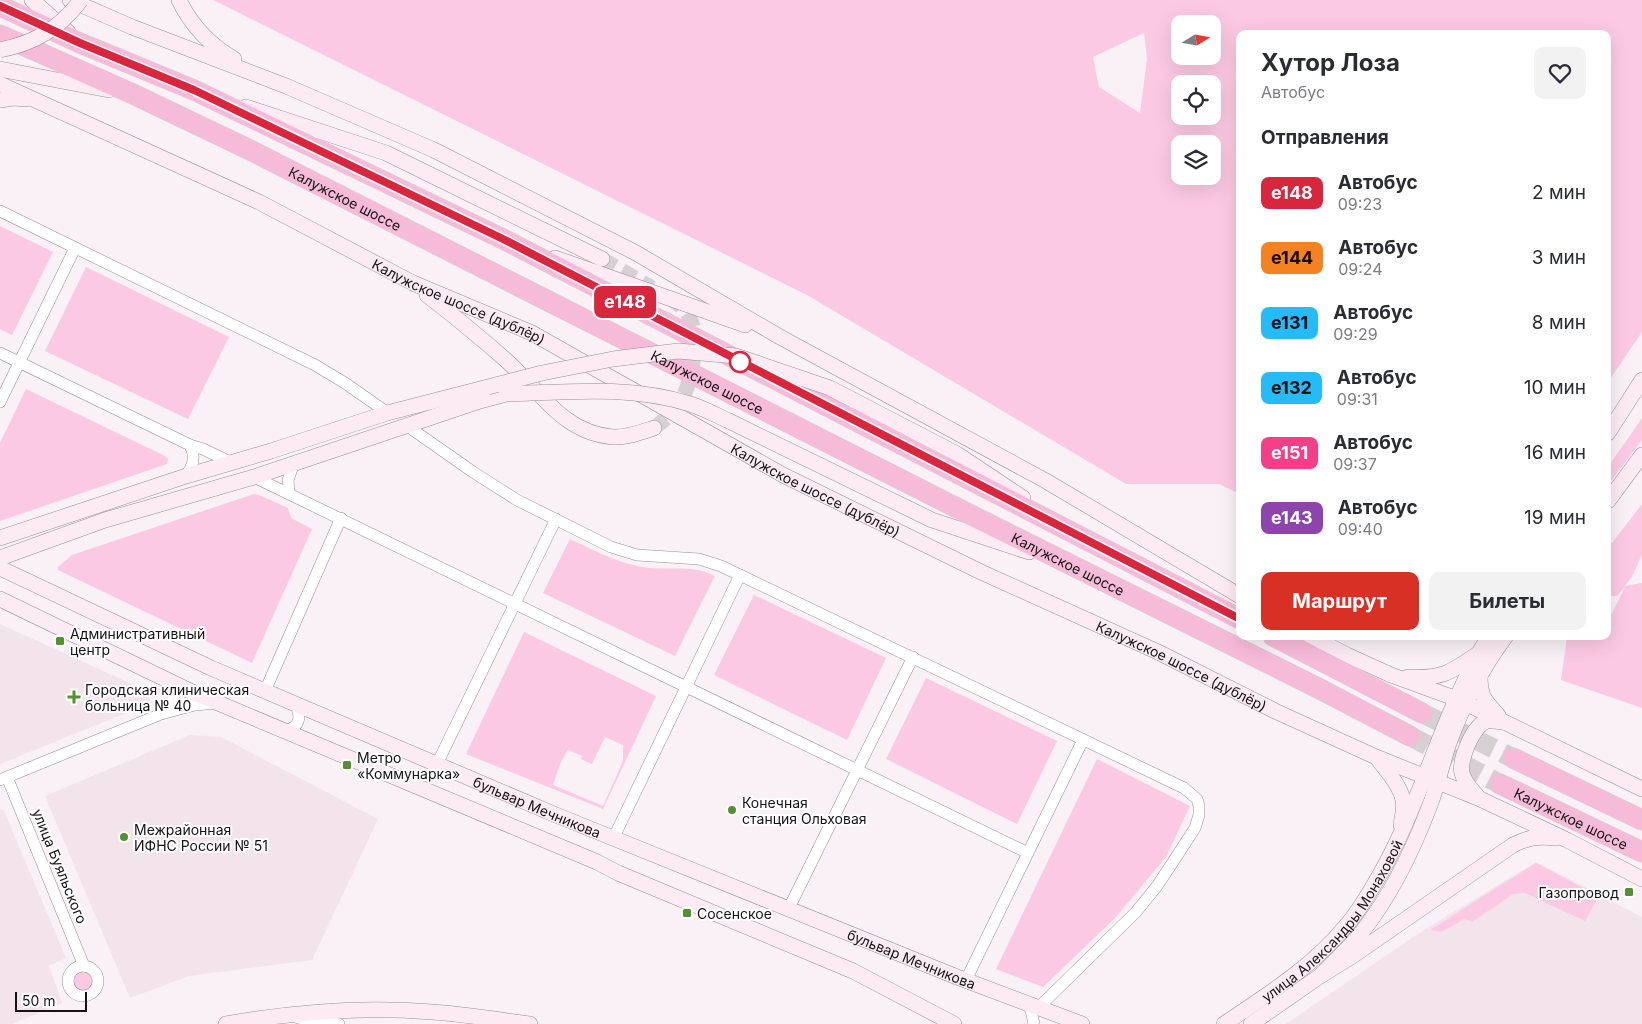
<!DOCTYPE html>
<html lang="ru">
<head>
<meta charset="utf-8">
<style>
	body { margin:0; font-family:Inter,sans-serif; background:#f2f2f3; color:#2b2b33; height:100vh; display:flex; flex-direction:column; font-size:19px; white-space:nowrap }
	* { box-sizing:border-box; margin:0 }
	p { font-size:16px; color:#7c7c81 }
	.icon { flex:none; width:28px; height:28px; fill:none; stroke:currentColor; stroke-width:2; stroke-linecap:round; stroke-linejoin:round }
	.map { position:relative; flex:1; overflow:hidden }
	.sheet { position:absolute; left:1236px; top:30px; width:375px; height:610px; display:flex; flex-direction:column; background:#fff; border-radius:10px; box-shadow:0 5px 20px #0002 }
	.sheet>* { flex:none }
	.badge { padding:0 10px; border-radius:8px; font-size:18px; line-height:32px }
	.needle { width:32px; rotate:79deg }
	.fabs { position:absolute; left:1171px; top:15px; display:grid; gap:10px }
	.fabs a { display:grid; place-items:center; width:50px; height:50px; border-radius:10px; background:#fff; box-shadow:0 5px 20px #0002; font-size:25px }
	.scale { position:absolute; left:15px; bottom:12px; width:72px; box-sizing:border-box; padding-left:5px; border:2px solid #141213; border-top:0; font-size:14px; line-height:18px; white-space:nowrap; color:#141213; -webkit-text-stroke:4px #fff; paint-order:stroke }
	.map>.badge { position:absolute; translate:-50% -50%; box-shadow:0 0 0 2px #fff }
	h2 { padding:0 25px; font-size:19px; line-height:45px }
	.round { display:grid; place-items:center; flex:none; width:52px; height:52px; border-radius:10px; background:#f2f2f3 }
	.head { display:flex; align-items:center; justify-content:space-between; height:85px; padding:0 25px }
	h1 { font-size:24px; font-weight:700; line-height:38px }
	.primary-button { display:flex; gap:10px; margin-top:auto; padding:10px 25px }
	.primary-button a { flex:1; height:58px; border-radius:10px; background:#d93025; color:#fff; font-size:20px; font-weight:700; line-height:58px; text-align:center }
	.primary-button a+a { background:#f2f2f3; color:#2b2b33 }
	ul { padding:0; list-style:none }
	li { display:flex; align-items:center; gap:15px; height:65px; padding:0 25px }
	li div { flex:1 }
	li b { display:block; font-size:19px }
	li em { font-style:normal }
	li .badge { min-width:55px; font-weight:700; text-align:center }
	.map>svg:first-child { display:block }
	.built { fill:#f3e3eb }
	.green { fill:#fcc9e4; fill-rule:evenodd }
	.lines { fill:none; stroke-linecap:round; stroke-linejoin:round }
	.secondary-tunnel { stroke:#d7d0d3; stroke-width:15; stroke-dasharray:15 8; stroke-linecap:butt }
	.highway-tunnel { stroke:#d7d0d3; stroke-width:20; stroke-dasharray:20 10; stroke-linecap:butt }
	.street-casing { stroke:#989194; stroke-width:12 }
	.secondary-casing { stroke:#989194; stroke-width:16 }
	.highway-casing { stroke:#d0d0d0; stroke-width:21 }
	.street { stroke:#fff; stroke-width:11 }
	.secondary { stroke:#fdebf4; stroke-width:15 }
	.highway { stroke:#f7bbda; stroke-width:20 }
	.secondary-bridge-casing { stroke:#989194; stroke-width:16; stroke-linecap:butt }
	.secondary-bridge { stroke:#fdebf4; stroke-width:15 }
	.line-casing { stroke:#fff; stroke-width:11 }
	.line { stroke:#d7263d; stroke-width:8 }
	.stop-dot { fill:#fff; stroke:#d7263d; stroke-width:2.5 }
	.poi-dot { fill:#539030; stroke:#fff; stroke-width:2 }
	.labels { text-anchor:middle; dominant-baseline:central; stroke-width:4; stroke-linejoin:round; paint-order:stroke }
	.street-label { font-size:14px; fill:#141213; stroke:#fff }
	.poi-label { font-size:14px; fill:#141213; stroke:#fff; text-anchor:start }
</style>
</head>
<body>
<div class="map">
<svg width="1642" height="1024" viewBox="0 0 1642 1024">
	<rect width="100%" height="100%" fill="#f9f1f5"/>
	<!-- built -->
	<g class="built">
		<path d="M0,624L147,691L151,703L0,764Z"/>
		<path d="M190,735L221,737L378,819L312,960L189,976L130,998L45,796Z"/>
		<path d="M0,809L4,811L66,958L49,966L62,1003L12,1024H0Z"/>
		<path d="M1536,862L1642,917V1024H1286L1419,933Z"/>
	</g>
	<!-- green -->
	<g class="green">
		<path d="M213,0H1642V332L1608,382V34H1240V494L1219,484H1126L807,295ZM1180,24H1212V56H1180ZM1144,33L1147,59L1140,113L1099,87L1093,57ZM1180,84H1212V116H1180ZM1180,144H1212V176H1180Z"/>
		<path d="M0,226L53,252L12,335L0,329Z"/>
		<path d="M86,267L229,337L188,419L45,351Z"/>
		<path d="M26,389L165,456L168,459L167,464L0,521V443Z"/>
		<path d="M1642,418V440L1608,485V467Z"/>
		<path d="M254,494L259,495L288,508L291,518L312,529L252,663L58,570V567L72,555Z"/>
		<path d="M1642,504V554L1633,575L1625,586L1642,583V708L1561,680L1567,637L1608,636V621L1625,587L1617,596H1608V548Z"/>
		<path d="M570,539C596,551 621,565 650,568C673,570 694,565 715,576L675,656L543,593Z"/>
		<path d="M754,595L886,658L847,740L714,675Z"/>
		<path d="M524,632L656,696L603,809L466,754ZM605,737L623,745V761L603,806L553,785L560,764L568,750L582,756L581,759L592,764Z"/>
		<path d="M926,678L1057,741L1017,824L886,759Z"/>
		<path d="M1097,759L1190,806L1166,857L1116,917L1043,987L996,969Z"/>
		<path d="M1536,863L1599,896L1585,921L1525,893L1513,894L1472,922L1464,919L1442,932L1430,930Z"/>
		<circle cx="83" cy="981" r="11"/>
	</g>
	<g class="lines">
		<!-- secondary-tunnel -->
		<g class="secondary-tunnel">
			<path d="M602,259L652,288"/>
			<path d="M654,428C663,421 672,414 679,404C686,393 690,380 692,368C697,341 699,316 672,300"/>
		</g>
		<!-- highway-tunnel -->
		<g class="highway-tunnel">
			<path d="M1422,713L1513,758"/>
			<path d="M1410,736L1500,784"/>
		</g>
		<defs>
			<g id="street">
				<path d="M0,211L315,365L345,383L385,411"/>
				<path d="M0,353L190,445L203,449L230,462"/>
				<path d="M0,402L75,248"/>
				<path d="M413,430L473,472L517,500L611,547L637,555L699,559L721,566L1184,788L1197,799L1199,806V815L1195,828L1171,865L1157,886L1136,912L1039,1007"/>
				<path d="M186,476C193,466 196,457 190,445"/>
				<path d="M254,477L1028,853"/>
				<path d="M289,493L288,480L294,463"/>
				<path d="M265,691L341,518"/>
				<path d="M161,714C173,703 178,698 172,682"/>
				<path d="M285,731C300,727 302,717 295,704"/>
				<path d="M437,764L556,519"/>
				<path d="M7,777L84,966"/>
				<path d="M0,780L161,714L195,705L216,703"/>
				<path d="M613,839L740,575"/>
				<path d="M789,908L913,657"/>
				<circle cx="83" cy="981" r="15"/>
				<path d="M966,980L1083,740"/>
				<path d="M1026,1002L1031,1010L1034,1024"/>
				<path d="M298,1018L339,1024"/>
			</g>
			<g id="secondary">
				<path d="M32,0L68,32"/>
				<path d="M70,0L132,27L286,86L434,150L636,253L780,337L1046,481L1240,596"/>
				<path d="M179,0C191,25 210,45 234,59"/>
				<path d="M0,69L109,90"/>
				<path id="s1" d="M0,84L259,202L413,283L532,333L783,475L981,572L1158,652L1275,711L1376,757L1478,798L1567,840L1642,879"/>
				<path d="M0,100L14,98L26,99"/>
				<path d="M246,107L386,153L602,259"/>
				<path d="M555,258L745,325"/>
				<path d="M427,295C454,316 481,338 507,361C541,392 563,433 613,437C626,438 642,432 654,428"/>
				<path d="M853,400L957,454L1023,498"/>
				<path d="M729,421L932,520L1029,552"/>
				<path d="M1608,433L1642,380"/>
				<path d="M1608,501L1642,455"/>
				<path d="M0,538L186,476L271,451L387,413L488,387"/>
				<path d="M0,558L105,520L254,477L480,401L506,394"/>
				<path id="s2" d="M0,568L211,668L556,815L957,977L1082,1024"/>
				<path d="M0,599L192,692L597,862L618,873L853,971L954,1024"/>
				<path d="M1310,636L1347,655L1391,675L1457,699L1642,789"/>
				<path d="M1480,675C1480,697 1484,700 1498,715"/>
				<path d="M1408,677C1441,679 1450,673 1476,655"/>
				<path d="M1377,758C1386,770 1400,785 1403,800C1405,808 1402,817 1401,825"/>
				<path d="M1477,796C1471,789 1464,782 1462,773C1459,760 1473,725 1487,721C1492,720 1498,722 1503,722"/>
				<path d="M1320,976C1334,962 1349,948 1362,932C1392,894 1413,850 1430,805C1438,785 1442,763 1449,743C1463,705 1482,668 1506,636"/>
				<path d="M226,1024C294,1012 363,1006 432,1012C465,1014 498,1020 530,1024"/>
				<path id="s3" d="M1224,1024C1267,995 1312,967 1345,927C1357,914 1366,898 1375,883C1422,805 1441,713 1489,636"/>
				<path d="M1251,1024L1320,976L1351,957L1513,845C1529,837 1538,836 1556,838"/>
			</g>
			<g id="highway">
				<path d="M0,6L80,43L194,90L503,239L1240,619"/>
				<path id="s4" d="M0,35L133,94L250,150L971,515L1316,687L1410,736"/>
				<path d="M1273,636L1422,713"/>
				<path d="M1513,758L1642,820"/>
				<path id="s5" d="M1500,784L1642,852"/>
			</g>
		</defs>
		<!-- street casing -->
		<use href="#street" class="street-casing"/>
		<!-- secondary casing -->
		<use href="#secondary" class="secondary-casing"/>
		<!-- highway casing -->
		<use href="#highway" class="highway-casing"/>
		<!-- street -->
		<use href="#street" class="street"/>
		<!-- secondary -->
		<use href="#secondary" class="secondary"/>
		<!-- highway -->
		<use href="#highway" class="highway"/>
		<defs>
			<g id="secondary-bridge">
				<path d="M0,50C35,43 60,28 81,0"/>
				<path d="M488,387L542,373L613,359L678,351L736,356L830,388L853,400"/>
				<path d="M506,394C567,392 630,385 690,404C703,408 716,415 729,421"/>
			</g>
		</defs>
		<!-- secondary-bridge casing -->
		<use href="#secondary-bridge" class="secondary-bridge-casing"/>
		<!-- secondary-bridge -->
		<use href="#secondary-bridge" class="secondary-bridge"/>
	</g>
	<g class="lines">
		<defs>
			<path id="line" d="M0,6L80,43L194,90L503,239L1240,619"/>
		</defs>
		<!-- line casing -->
		<use href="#line" class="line-casing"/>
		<!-- line -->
		<use href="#line" class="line"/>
	</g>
	<!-- markers -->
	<circle class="stop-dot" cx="740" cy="362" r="10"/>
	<g class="poi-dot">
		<rect x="55" y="636" width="10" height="10" rx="2.5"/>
		<path d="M71.5 689.5h5v5h5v5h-5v5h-5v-5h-5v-5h5z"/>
		<rect x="342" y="760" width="10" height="10" rx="2.5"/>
		<circle cx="732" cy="810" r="5"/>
		<circle cx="124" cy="837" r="5"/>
		<rect x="1624" y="887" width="10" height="10" rx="2.5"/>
		<rect x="682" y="908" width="10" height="10" rx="2.5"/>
	</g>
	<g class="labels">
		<!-- street labels -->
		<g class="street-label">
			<text stroke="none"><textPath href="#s4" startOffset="382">Калужское шоссе</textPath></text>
			<text stroke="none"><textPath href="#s1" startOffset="508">Калужское шоссе (дублёр)</textPath></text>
			<text stroke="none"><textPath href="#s4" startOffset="788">Калужское шоссе</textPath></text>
			<text stroke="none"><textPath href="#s1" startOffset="912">Калужское шоссе (дублёр)</textPath></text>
			<text stroke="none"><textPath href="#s4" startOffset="1192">Калужское шоссе</textPath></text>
			<text stroke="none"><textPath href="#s1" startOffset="1318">Калужское шоссе (дублёр)</textPath></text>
			<text stroke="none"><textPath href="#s2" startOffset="588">бульвар Мечникова</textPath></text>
			<text stroke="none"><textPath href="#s5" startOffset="79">Калужское шоссе</textPath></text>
			<text transform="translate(60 866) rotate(68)">улица Буяльского</text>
			<text stroke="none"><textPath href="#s3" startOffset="152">улица Александры Монаховой</textPath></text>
			<text stroke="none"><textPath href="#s2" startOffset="992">бульвар Мечникова</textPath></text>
		</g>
		<!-- poi labels -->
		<g class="poi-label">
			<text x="70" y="633">Административный<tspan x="70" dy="16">центр</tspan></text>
			<text x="85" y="689">Городская клиническая<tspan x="85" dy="16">больница № 40</tspan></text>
			<text x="357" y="757">Метро<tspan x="357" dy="16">«Коммунарка»</tspan></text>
			<text x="742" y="802">Конечная<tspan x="742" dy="16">станция Ольховая</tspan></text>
			<text x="134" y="829">Межрайонная<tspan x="134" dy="16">ИФНС России № 51</tspan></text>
			<text x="1619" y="892" text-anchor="end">Газопровод</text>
			<text x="697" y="913">Сосенское</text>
		</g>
	</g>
</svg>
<div class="fabs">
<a><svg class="needle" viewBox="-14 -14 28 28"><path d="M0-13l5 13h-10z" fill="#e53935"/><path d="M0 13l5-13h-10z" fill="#7c7c81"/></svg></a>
<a><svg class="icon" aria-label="locate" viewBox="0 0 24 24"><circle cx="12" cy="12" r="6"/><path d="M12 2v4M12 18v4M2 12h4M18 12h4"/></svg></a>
<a><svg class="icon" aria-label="layers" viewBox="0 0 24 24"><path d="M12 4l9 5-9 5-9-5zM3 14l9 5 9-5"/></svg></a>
</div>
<div class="scale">50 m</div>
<b class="badge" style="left:625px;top:302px;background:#d7263d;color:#fff">е148</b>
<section class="sheet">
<div class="head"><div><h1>Хутор Лоза</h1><p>Автобус</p></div><a class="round"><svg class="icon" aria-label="heart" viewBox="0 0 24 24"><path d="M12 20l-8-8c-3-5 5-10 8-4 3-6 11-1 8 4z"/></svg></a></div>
<h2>Отправления</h2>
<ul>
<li><span class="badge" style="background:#d7263d;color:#fff">е148</span><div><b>Автобус</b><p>09:23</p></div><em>2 мин</em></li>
<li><span class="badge" style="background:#f58220;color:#111">е144</span><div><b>Автобус</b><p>09:24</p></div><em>3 мин</em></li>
<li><span class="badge" style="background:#25bbf7;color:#111">е131</span><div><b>Автобус</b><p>09:29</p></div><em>8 мин</em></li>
<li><span class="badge" style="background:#25bbf7;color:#111">е132</span><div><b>Автобус</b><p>09:31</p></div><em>10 мин</em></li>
<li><span class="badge" style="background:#f43e88;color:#fff">е151</span><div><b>Автобус</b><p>09:37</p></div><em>16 мин</em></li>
<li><span class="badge" style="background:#8e44ad;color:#fff">е143</span><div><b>Автобус</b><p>09:40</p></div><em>19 мин</em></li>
</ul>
<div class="primary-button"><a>Маршрут</a><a>Билеты</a></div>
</section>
</div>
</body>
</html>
